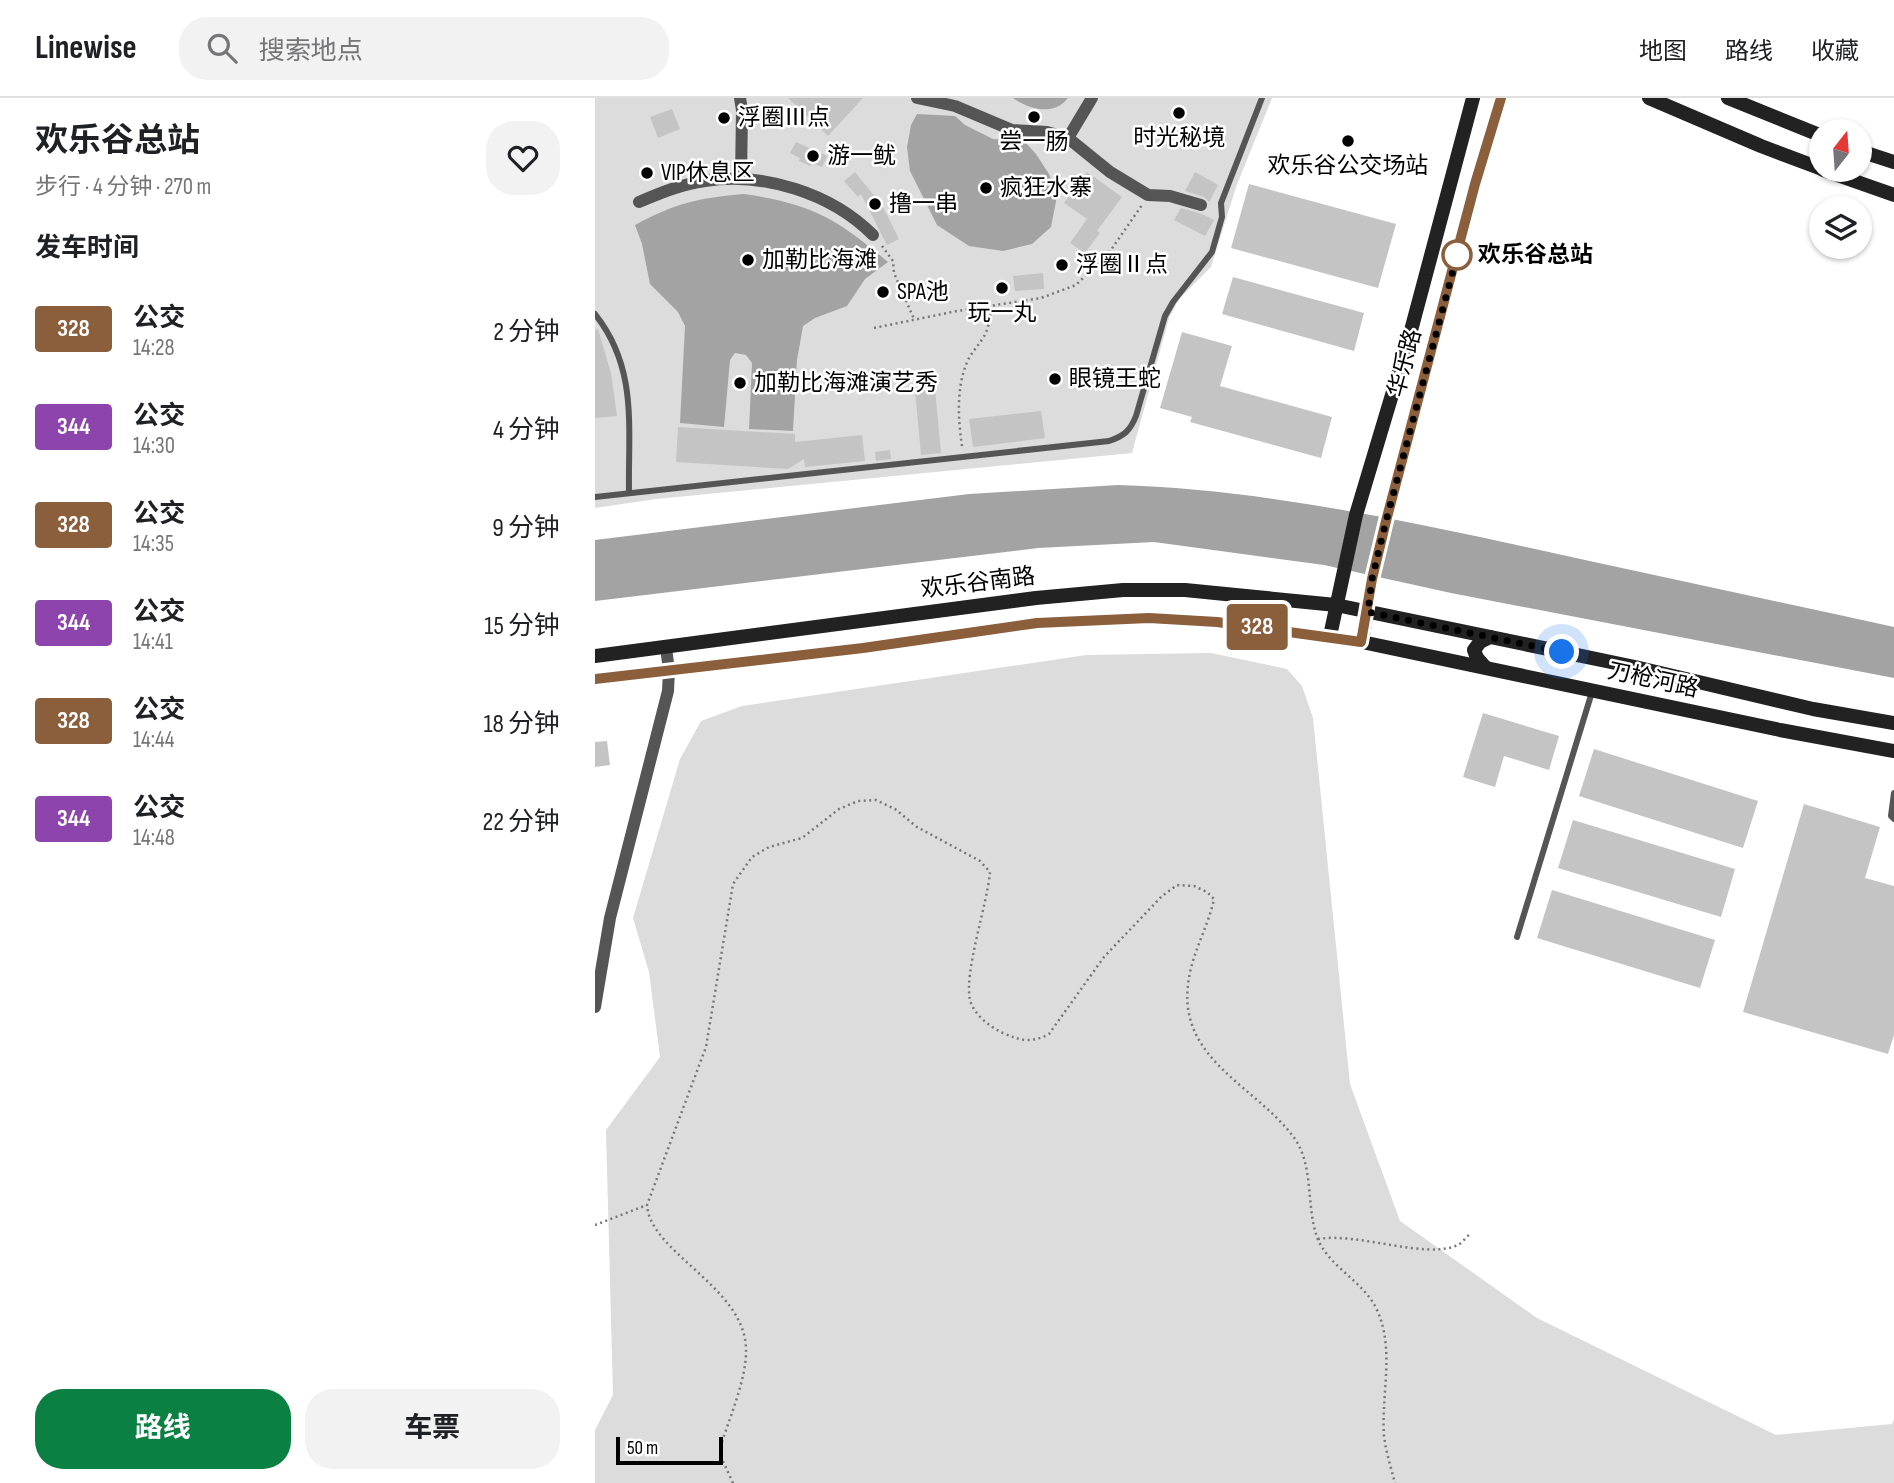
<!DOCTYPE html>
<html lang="zh">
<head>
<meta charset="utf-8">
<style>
	body { margin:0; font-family:"Sofia Sans Condensed","Noto Sans SC",sans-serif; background:#f2f2f2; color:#202124; height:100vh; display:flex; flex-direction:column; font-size:26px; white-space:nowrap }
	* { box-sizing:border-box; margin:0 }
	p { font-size:23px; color:#757577 }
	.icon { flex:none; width:38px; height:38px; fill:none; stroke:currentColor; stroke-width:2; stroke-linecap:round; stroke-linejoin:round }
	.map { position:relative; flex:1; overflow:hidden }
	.panel { display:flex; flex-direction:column; background:#fff; width:595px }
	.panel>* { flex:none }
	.badge { padding:0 14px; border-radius:5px; font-size:24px; line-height:46px }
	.needle { width:46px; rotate:17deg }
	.tools { position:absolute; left:1214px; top:21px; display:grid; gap:14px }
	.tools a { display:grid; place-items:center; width:63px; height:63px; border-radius:50%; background:#fff; box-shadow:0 2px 5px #0004; font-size:35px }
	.scale { position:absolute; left:21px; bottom:18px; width:107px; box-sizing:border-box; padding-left:7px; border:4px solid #000; border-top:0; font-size:19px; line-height:24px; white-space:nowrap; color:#000; -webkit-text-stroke:5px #fff; paint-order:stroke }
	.you { position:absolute; width:35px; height:35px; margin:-18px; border:5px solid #fff; border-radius:50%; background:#1a73e8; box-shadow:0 0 0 10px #1a73e833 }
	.map>.badge { position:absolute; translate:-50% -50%; box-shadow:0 0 0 4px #fff }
	h2 { padding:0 35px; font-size:26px; line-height:63px }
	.round { display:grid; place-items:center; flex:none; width:74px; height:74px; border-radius:28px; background:#f2f2f2 }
	.summary { display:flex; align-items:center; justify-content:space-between; height:119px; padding:0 35px }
	h1 { font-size:33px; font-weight:700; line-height:52px }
	.primary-button { display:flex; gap:14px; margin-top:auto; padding:14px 35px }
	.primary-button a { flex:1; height:80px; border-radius:28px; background:#0b8043; color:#fff; font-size:28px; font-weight:700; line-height:80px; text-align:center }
	.primary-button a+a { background:#f2f2f2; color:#202124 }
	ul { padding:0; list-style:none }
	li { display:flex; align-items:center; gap:21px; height:98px; padding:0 35px }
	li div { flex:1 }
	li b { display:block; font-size:26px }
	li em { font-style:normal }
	li .badge { min-width:77px; font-weight:700; text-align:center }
	header { display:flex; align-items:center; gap:42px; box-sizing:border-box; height:98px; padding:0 35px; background:#fff; border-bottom:2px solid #e0e0e0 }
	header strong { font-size:33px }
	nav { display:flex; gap:38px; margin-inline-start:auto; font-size:24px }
	.search { width:490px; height:63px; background:#f2f2f2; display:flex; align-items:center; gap:18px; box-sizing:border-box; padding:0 24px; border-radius:28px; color:#757577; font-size:26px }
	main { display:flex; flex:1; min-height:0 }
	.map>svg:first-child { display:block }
	.green { fill:#dcdcdc }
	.water { fill:#a3a3a3 }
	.building { fill:#c4c4c4 }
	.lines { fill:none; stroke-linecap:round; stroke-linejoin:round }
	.path { stroke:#777; stroke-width:2.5; stroke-dasharray:2 3.5; stroke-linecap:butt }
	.lane { stroke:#555; stroke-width:6 }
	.street { stroke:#555; stroke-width:12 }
	.secondary { stroke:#222; stroke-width:14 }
	.line-casing { stroke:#fff; stroke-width:16 }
	.line { stroke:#8b5e3c; stroke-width:10 }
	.walk { stroke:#000; stroke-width:7; stroke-dasharray:0 12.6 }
	.poi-dot { fill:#000; stroke:#fff; stroke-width:2.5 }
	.stop-dot { fill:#fff; stroke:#8b5e3c; stroke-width:3.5 }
	.labels { text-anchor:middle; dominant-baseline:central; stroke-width:5; stroke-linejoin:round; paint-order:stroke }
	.poi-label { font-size:23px; fill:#000; stroke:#fff; text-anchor:start }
	.stop-label { font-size:23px; font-weight:bold; fill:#000; stroke:#fff; text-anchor:start }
	.street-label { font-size:23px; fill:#000; stroke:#fff }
</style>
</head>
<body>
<header>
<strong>Linewise</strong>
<div class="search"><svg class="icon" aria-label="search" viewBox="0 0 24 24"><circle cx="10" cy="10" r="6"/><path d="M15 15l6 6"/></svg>搜索地点</div>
<nav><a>地图</a><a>路线</a><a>收藏</a></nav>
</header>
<main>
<section class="panel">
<div class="summary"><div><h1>欢乐谷总站</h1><p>步行 · 4 分钟 · 270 m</p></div><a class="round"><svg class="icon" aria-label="heart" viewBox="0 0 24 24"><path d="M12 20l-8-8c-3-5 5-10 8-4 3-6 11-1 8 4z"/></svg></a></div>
<h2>发车时间</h2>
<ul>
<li><span class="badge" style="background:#8b5e3c;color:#fff">328</span><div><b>公交</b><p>14:28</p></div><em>2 分钟</em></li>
<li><span class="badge" style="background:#8e44ad;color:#fff">344</span><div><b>公交</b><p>14:30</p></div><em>4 分钟</em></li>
<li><span class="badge" style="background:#8b5e3c;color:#fff">328</span><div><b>公交</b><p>14:35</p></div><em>9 分钟</em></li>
<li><span class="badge" style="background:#8e44ad;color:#fff">344</span><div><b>公交</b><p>14:41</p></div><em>15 分钟</em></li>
<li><span class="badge" style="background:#8b5e3c;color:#fff">328</span><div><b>公交</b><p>14:44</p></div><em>18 分钟</em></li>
<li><span class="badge" style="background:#8e44ad;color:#fff">344</span><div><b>公交</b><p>14:48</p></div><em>22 分钟</em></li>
</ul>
<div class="primary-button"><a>路线</a><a>车票</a></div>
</section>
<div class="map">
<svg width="1299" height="1385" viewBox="0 0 1299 1385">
	<rect width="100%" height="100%" fill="#fff"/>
	<!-- green -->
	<g class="green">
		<path d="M0,0H677L641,89L616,169L584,201L574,220L537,355L61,401L0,410Z"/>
		<path d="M616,555L692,571L707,588L718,620L755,986L805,1123L942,1220L1181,1337L1297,1326L1299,1321V1385H0V1332L18,1297L11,1032L65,959L54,874L38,820L85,661L106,623L147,608L491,557Z"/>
	</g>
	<!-- water -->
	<g class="water">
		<path d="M418,0H473C459,18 435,12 418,0Z"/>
		<path d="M322,16L360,18L370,27L398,41L430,44L441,56L454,76L462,98L456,129L437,146L408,153L374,148L342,127L315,73L312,49L316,27Z"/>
		<path d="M149,96C217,106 241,120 293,164L270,181L252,208L220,220L208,228L202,262L198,333L154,331L157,265L151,257L140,255L135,262L129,329L85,325L90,228L83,214L55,186L47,146L40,127C81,105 103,100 149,96Z"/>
		<path d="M523,387C661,391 797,420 931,449C1054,476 1176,502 1299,529V580L856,495L729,467L559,444L443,450L0,503V442L374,396Z"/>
	</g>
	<!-- building -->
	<g class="building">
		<path d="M193,0H268L233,38Z"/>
		<path d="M77,11L85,31L63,40L55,19Z"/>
		<path d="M201,44L232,58L227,69L217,65L215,68L204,63L205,60L195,55Z"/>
		<path d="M260,74L281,100L283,99L304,141L292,147L266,96L263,99L249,83Z"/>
		<path d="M492,74L527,99L502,133L505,135L490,155L475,145L492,121L469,105Z"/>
		<path d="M600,74L623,87L614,104L609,99L590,93Z"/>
		<path d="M654,86L801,126L783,190L636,150Z"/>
		<path d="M586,110L607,116L619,122L610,138L579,122Z"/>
		<path d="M448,175L449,191L420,193L418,178Z"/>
		<path d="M638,179L769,215L759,253L627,216Z"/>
		<path d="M3,231L16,275L22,318L0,320V232Z"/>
		<path d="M587,234L637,248L625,288L737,319L726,360L595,324L597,319L565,310Z"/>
		<path d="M340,291L346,355L326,357L320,293Z"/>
		<path d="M446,313L450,340L378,349L374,321Z"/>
		<path d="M83,329L200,336V344L267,337L270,363L210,369L209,361L193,371L81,364Z"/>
		<path d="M295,352L296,361L281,363L280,354Z"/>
		<path d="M888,615L964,638L954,672L909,658L900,689L868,679Z"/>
		<path d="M12,643L15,667L0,669V644Z"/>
		<path d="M999,651L1163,703L1148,750L984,698Z"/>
		<path d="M1209,706L1285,729L1270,780L1299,788V937L1293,956L1148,914Z"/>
		<path d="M978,722L1140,771L1126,819L963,770Z"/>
		<path d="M957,792L1120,842L1105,890L942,840Z"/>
	</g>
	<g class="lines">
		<!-- path -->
		<g class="path">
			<path d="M287,148L298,163L299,175L319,221"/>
			<path d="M279,230L362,213L446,200L481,187L516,152L547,107"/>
			<path d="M367,348C363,321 361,288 373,262C377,254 383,248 388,240C394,231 395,219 397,208"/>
			<path d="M0,1127L52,1107"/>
			<path d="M723,1141C763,1134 831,1162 863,1147C867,1145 871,1139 875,1136"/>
			<path d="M138,1385L127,1361L125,1350C134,1321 152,1280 151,1251C150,1189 55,1155 52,1107L111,949L138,786L157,759L174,749L207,740L244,711L263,703L281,702L300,711L322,729L385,763L395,774C392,808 369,873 375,902C379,917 395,929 408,935C426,943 437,945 454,936L509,859L567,798L582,787L599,788L612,794L619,801C613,830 596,856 593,887C584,963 663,989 700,1041C719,1069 711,1108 722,1139C733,1169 769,1183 782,1212C800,1251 786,1297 789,1338C791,1354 796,1370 800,1385"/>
		</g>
		<!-- lane -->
		<g class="lane">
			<path d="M0,216C43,270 33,329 34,394"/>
			<path d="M0,399L514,343C529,338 535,333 541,318L570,218L578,204L617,154L627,119L626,105L667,0"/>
			<path d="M1299,695L1296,718L1299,721"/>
			<path d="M922,839L997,594"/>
		</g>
		<!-- street -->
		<g class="street">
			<path d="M145,0L147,12L146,80"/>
			<path d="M322,0L360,8L417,32L452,34L473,40L515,74L553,97L575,98L606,107"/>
			<path d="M473,40L497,0"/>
			<path d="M44,104C65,95 87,86 110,83C169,74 236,95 278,137"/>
			<path d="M0,909L15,820L73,593L74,572L71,550"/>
		</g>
		<!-- secondary -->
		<g class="secondary">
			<path d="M1054,0L1166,48L1227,71"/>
			<path d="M1133,0L1227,38"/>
			<path d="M1265,53L1299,64"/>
			<path d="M1228,72L1299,97"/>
			<path d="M735,538L761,417L814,240L878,0"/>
			<path d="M767,544L777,481L791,423L880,86L906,0"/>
			<path d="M0,558L441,500L528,492H590L741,507L1040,569L1218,611L1299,625"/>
			<path d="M890,569L882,560L879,552L885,544L895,539"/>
			<path d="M0,581L268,550L442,525L554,520L622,524L767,544L1185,632L1299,653"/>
		</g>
	</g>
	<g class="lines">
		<defs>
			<path id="line" d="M0,581L268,550L442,525L554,520L622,524L766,544L777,481L791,423L880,86L906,0"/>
		</defs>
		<!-- line casing -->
		<use href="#line" class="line-casing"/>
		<!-- line -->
		<use href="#line" class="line"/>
		<!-- walk -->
		<path class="walk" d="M862,157L863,154L791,423L777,481L773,514L967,554"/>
	</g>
	<!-- markers -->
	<g class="poi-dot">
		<circle cx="584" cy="15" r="7"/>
		<circle cx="439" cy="19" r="7"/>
		<circle cx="129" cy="20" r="7"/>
		<circle cx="753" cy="43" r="7"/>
		<circle cx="218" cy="58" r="7"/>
		<circle cx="52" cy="75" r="7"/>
		<circle cx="391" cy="90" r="7"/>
		<circle cx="280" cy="106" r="7"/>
		<circle cx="153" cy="162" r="7"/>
		<circle cx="467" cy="167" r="7"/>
		<circle cx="407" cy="190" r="7"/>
		<circle cx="288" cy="194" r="7"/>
		<circle cx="460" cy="281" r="7"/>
		<circle cx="145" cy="285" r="7"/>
	</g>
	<circle class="stop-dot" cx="862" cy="157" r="14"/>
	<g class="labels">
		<!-- poi labels -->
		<g class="poi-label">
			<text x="143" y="20">浮圈Ⅲ点</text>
			<text x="584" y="40" text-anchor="middle">时光秘境</text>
			<text x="439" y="44" text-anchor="middle">尝一肠</text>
			<text x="232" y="58">游一鱿</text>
			<text x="753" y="68" text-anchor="middle">欢乐谷公交场站</text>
			<text x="66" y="75">VIP休息区</text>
			<text x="405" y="90">疯狂水寨</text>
			<text x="294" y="106">撸一串</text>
			<text x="167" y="162">加勒比海滩</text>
			<text x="481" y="167">浮圈Ⅱ点</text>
			<text x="302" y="194">SPA池</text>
			<text x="407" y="215" text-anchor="middle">玩一丸</text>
			<text x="474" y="281">眼镜王蛇</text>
			<text x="159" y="285">加勒比海滩演艺秀</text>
		</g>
		<!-- stop labels -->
		<g class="stop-label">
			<text x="883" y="157">欢乐谷总站</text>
		</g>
		<!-- street labels -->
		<g class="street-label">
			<text transform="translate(810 265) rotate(-75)">华乐路</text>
			<text transform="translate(383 485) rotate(-7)">欢乐谷南路</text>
			<text transform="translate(1058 582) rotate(12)">刀枪河路</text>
		</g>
	</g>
</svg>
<div class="tools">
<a><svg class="needle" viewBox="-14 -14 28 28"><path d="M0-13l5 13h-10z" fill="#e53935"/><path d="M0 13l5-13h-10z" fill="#757577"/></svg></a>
<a><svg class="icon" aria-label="layers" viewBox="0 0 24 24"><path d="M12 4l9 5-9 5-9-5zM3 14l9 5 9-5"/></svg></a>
</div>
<div class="scale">50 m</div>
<div class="you" style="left:967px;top:554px"></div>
<b class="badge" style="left:662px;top:529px;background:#8b5e3c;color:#fff">328</b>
</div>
</main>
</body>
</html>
